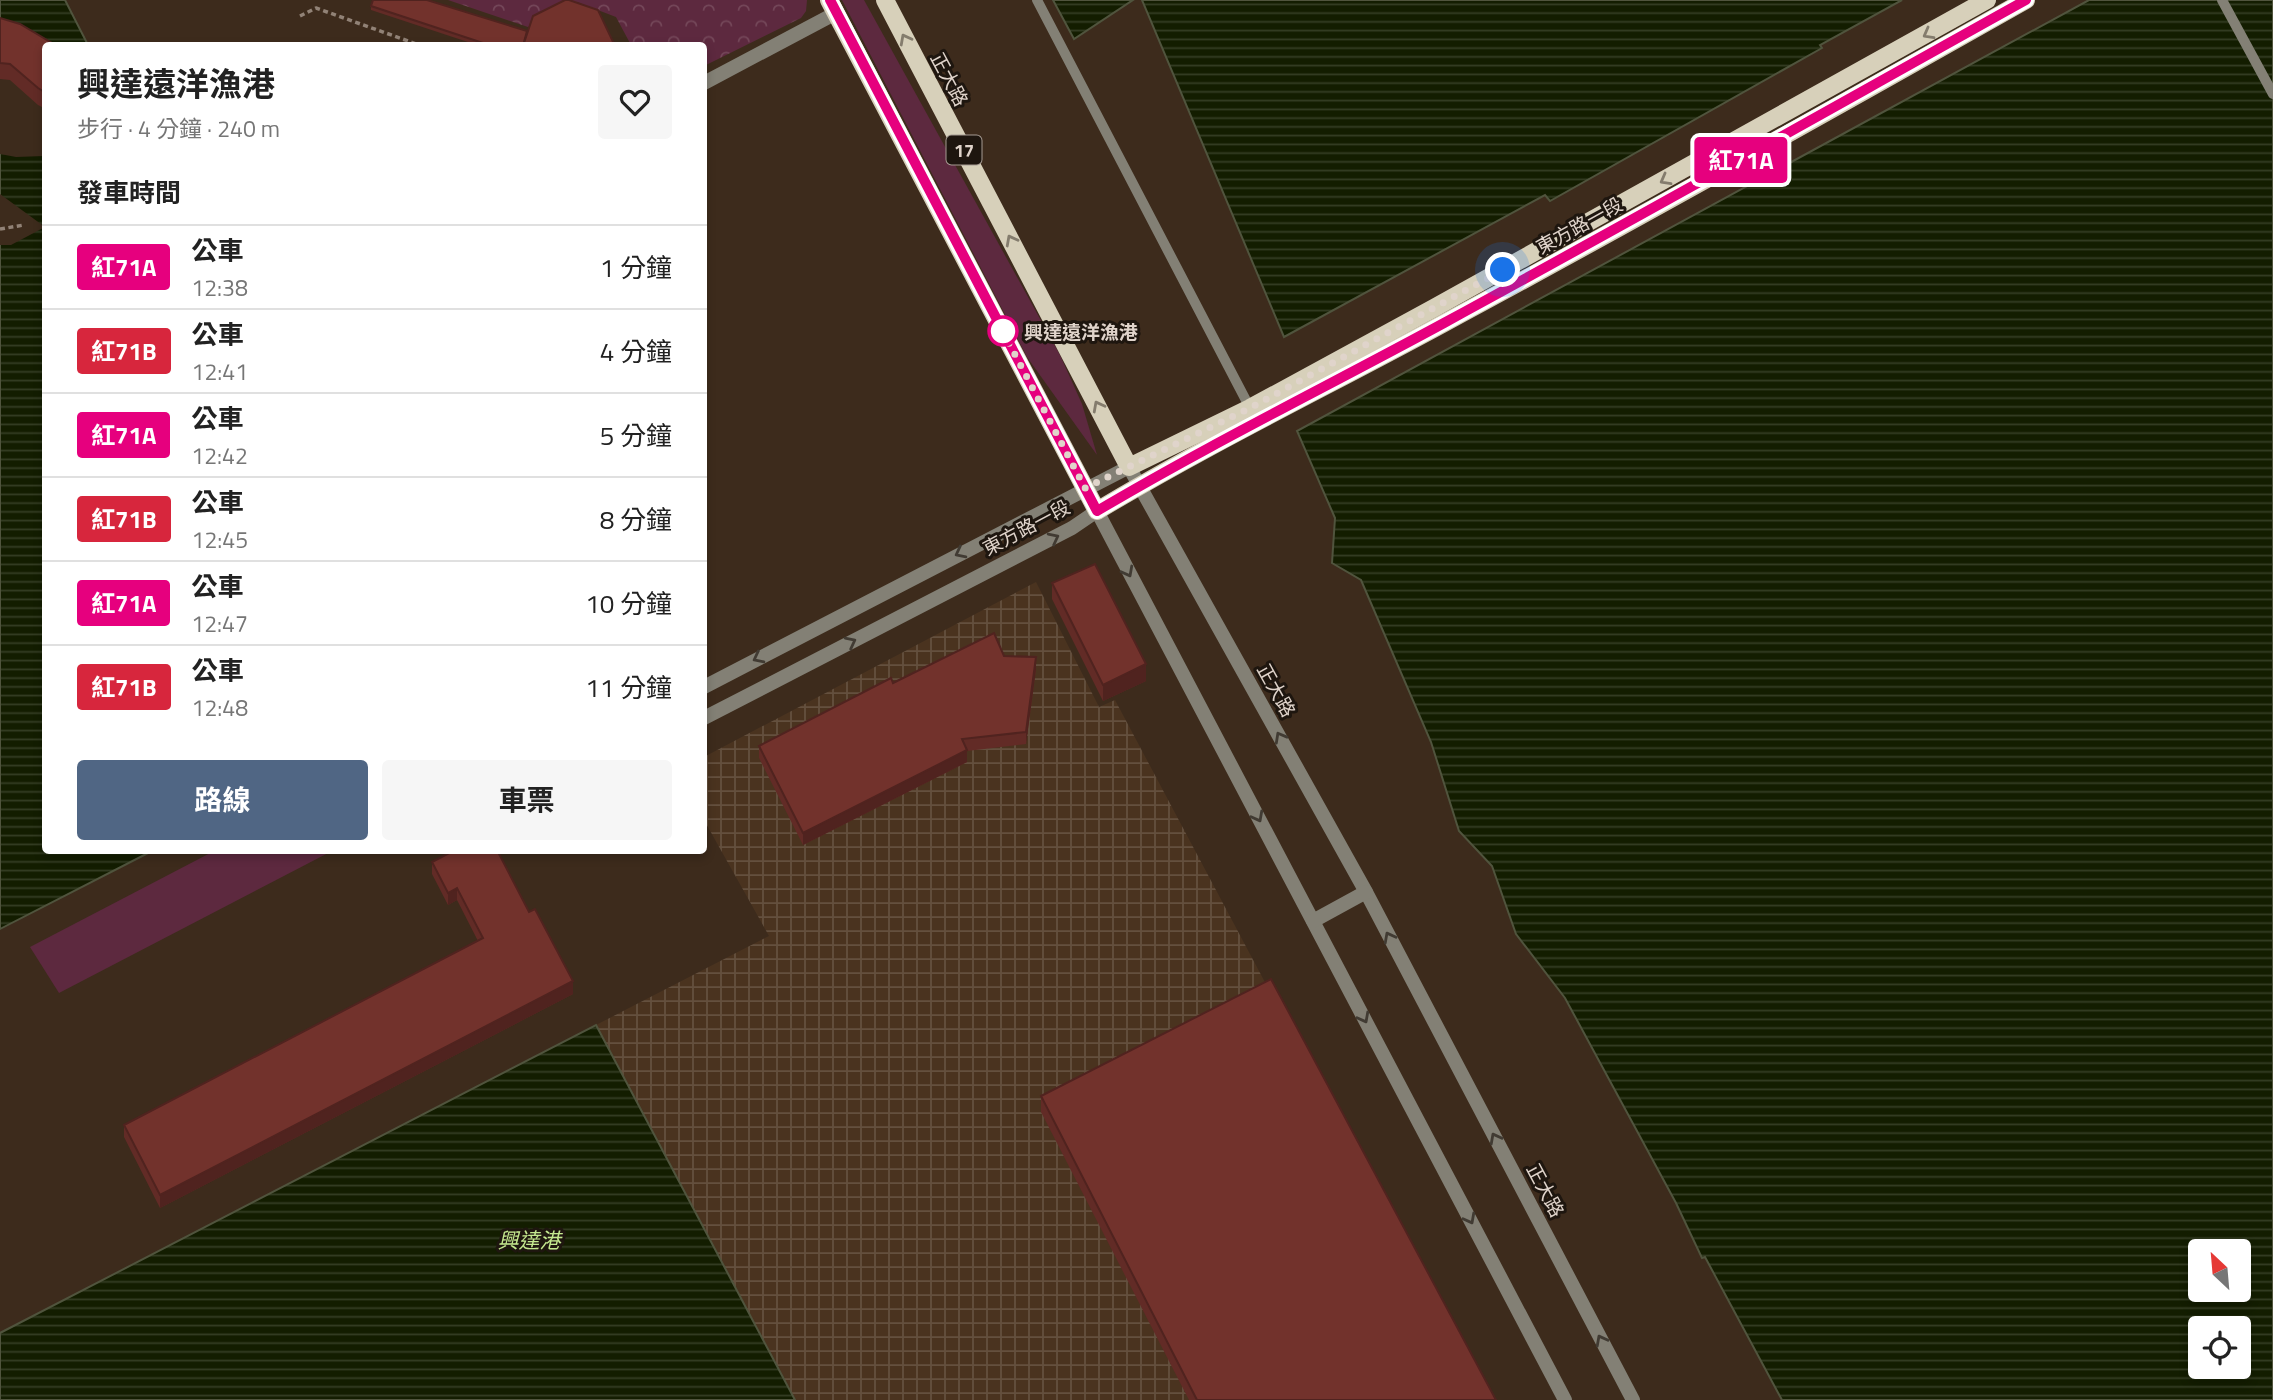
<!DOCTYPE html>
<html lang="zh-TW">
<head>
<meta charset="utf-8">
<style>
	body { margin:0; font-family:"Titillium Web","Noto Sans TC",sans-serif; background:#f6f6f6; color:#222; height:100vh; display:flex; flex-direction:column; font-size:26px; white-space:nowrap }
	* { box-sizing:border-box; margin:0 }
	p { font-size:23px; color:#767676 }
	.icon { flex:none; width:38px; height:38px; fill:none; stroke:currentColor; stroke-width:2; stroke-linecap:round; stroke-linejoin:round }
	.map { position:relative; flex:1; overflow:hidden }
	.side { position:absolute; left:42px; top:42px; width:665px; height:812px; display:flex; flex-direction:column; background:#fff; border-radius:7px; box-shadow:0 4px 10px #0003 }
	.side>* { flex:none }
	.badge { padding:0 14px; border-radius:5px; font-size:24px; line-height:46px }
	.needle { width:46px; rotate:334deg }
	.fabs { position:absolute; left:2188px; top:1239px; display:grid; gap:14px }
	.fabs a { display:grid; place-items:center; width:63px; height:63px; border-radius:7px; background:#fff; box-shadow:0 4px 10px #0003; font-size:35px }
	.you { position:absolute; width:35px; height:35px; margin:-18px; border:5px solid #fff; border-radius:50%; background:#1a73e8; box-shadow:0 0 0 10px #1a73e833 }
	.map>.badge { position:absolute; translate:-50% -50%; box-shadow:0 0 0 4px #fff }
	h2 { padding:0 35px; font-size:26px; line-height:63px }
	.round { display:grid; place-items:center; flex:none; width:74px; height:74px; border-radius:7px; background:#f6f6f6 }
	.head { display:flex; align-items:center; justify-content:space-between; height:119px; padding:0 35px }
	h1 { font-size:33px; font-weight:700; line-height:52px }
	.button { display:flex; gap:14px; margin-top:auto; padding:14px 35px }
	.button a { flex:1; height:80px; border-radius:7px; background:#506684; color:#fff; font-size:28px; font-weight:700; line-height:80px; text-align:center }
	.button a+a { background:#f6f6f6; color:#222 }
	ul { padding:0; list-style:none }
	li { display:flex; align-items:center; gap:21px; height:84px; padding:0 35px; border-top:2px solid #e0e0e0 }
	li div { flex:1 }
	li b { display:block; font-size:26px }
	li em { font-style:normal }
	li .badge { min-width:77px; font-weight:700; text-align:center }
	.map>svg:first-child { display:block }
	.industrial { fill:url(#industrial-grid) }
	.grass { fill:#5d293f }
	.park { fill:url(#park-crowns) }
	.water { fill:url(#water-rules); stroke:#50543d; stroke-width:2; fill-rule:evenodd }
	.pier { fill:#3d2b1c }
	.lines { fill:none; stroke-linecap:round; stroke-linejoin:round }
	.path { stroke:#918276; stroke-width:3.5; stroke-dasharray:5 3.5; stroke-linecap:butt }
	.service { stroke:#838075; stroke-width:10 }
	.minor { stroke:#838075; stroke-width:14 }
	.primary { stroke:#d7d0ba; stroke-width:18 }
	.wall { fill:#622b26 }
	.shaded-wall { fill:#50231f }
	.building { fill:#72322c; stroke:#50231f; stroke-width:2 }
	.oneway { stroke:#847c6d }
	.oneway2 { stroke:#413b33 }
	.line-casing { stroke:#fff; stroke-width:16 }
	.line { stroke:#e6007e; stroke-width:10 }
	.walk { stroke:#e0d4cb; stroke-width:7; stroke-dasharray:0 12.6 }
	.stop-dot { fill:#fff; stroke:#e6007e; stroke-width:3.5 }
	.labels { text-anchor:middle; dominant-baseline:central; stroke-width:6; stroke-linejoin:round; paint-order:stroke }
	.shield { fill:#1e160f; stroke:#a69b93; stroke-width:2 }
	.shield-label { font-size:18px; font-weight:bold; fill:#e0d4cb }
	.street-label { font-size:19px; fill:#e0d4cb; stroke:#1e160f }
	.stop-label { font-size:19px; font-weight:bold; fill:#e0d4cb; stroke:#1e160f; text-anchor:start }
	.water-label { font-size:21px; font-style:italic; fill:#c5e98f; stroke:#1e160f }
</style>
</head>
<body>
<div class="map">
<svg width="2273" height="1400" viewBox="0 0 2273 1400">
	<defs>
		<pattern id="industrial-grid" width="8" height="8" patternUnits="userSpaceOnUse" patternTransform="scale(1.75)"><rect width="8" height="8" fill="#4a331f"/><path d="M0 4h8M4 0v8" fill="none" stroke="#64503e"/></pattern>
		<pattern id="park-crowns" width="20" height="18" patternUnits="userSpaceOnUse" patternTransform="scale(1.75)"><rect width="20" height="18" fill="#5d293f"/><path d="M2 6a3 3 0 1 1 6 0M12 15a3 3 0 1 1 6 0" fill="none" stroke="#744759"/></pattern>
		<pattern id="water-rules" width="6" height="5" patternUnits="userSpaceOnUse" patternTransform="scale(1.75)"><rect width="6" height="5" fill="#131d00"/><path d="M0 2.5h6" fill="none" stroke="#353d24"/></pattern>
	</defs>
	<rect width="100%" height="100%" fill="#3d2b1c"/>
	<!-- industrial -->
	<path class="industrial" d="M1036,582L1099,707L1115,700L1487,1400H795L596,1025L769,936L704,820V757Z"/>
	<!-- grass -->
	<g class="grass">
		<path d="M842,0H864L1060,355L1082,404L1097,455L1027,357Z"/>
		<path d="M216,850L332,851L59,993L30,947Z"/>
	</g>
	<!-- park -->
	<path class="park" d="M448,0H807L806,11L801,18L704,66V46L631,45L616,17L577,2L528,27Z"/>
	<!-- water -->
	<g class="water">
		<path d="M0,0H65L88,45L46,46V850L152,851L0,929Z"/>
		<path d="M1053,0H1133L1074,39Z"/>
		<path d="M1142,0H1902L1820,45L1822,48L1550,201L1545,195L1284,337Z"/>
		<path d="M2089,0H2273V1400H1782L1705,1257L1702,1258L1676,1203L1565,998L1516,934L1492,866L1459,831L1431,742L1361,580L1332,563L1335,518L1297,431ZM2200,1251H2238V1290H2200ZM2200,1328H2238V1367H2200Z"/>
		<path d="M596,1025L795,1400H0V1333Z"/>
	</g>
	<!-- pier -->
	<g class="pier">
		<path d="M0,34L45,55V156L16,157L0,154Z"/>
		<path d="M0,194L45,227L11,245H0Z"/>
	</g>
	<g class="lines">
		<!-- path -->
		<g class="path">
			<path d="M300,16L316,8L422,46"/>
			<path d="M0,229L24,225"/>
		</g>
		<!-- service -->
		<g class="service">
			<path d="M1037,0L1250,408"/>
			<path d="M2222,0L2273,94"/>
		</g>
		<!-- minor -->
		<g class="minor">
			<path d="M704,83L836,13"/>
			<path d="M704,687L1129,467L1366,892L1633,1400"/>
			<path d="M704,718L1072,528L1097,511L1565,1400"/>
			<path d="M1313,921L1366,892"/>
		</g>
		<!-- primary -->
		<g class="primary">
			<path d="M829,0L1097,511C1210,443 1328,386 1444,323C1639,218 1833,109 2026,0"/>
			<path d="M885,0L1129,467L1250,408L1434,308L1987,0"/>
		</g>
	</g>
	<!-- wall -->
	<g class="wall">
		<path d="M371,6L527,31L615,46H480L371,10Z"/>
		<path d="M0,18L46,46V109L38,105L10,80L0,79Z"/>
		<path d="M1052,583L1146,681L1103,701L1052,599Z"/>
		<path d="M1004,656L1036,669L1026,744L967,751V762L803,845L759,758V746L893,683Z"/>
		<path d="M432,862L529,912L573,994L160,1208L124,1137V1125L478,941L457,900L448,905L432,874Z"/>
		<path d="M1041,1096L1496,1400H1189L1041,1112Z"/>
	</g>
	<!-- shaded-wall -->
	<g class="shaded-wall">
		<path d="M1036,657V669L1026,744V732Z"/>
		<path d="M1146,664V681L1103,701V685Z"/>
		<path d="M967,750V762L803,845V833Z"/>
		<path d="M457,888V900L448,905V893Z"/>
		<path d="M573,981V994L160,1208V1195Z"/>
	</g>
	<!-- building -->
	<g class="building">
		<path d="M373,0H427L527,31L523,46H492L371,6Z"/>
		<path d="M565,0H569L598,10L615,46H523L533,16Z"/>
		<path d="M0,18L20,24L57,46H46V93L38,88L10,64L0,63Z"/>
		<path d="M1095,564L1146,664L1103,685L1052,583Z"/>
		<path d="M994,633L1004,656L1036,657L1026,732L962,739L967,750L803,833L759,746L891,678L893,683Z"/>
		<path d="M455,850H497L529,912L535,909L573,981L160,1195L124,1125L483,938L457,888L448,893L432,862Z"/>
		<path d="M1271,979L1496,1400H1197L1041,1096Z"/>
	</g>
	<!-- one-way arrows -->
	<defs><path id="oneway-chevron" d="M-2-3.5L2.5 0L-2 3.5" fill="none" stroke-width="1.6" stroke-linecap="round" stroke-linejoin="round" transform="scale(1.75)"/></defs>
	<g class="oneway">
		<use href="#oneway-chevron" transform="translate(1928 34) rotate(151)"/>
		<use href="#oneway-chevron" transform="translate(905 39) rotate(-118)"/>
		<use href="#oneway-chevron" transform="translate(1665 180) rotate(151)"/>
		<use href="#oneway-chevron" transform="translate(1011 240) rotate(-118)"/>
		<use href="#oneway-chevron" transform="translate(1098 406) rotate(-118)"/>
	</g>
	<g class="oneway2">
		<use href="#oneway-chevron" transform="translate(1054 538) rotate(-27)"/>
		<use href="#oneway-chevron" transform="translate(960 553) rotate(153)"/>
		<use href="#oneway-chevron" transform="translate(1128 572) rotate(62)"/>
		<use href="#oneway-chevron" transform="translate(851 642) rotate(-27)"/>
		<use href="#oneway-chevron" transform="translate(758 658) rotate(153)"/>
		<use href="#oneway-chevron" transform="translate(1280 737) rotate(-119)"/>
		<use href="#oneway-chevron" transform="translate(1258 817) rotate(62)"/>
		<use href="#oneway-chevron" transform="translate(1389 937) rotate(-118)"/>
		<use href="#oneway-chevron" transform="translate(1364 1018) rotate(62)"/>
		<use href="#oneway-chevron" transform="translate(1495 1138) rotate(-118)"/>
		<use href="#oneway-chevron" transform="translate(1470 1219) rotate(62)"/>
		<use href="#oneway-chevron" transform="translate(1601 1340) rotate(-118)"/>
	</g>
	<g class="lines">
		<defs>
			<path id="line" d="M830,0L1097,511C1210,444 1328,386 1444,323C1639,217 1832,108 2026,0"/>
		</defs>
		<!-- line casing -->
		<use href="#line" class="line-casing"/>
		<!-- line -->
		<use href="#line" class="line"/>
		<!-- walk -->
		<path class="walk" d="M1003,331L1000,326L1085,488L1250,408L1503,270"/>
	</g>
	<!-- markers -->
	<circle class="stop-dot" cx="1003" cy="331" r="14"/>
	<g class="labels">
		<!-- shield labels -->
		<rect class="shield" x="946.5" y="135.5" width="35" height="29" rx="5"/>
		<g class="shield-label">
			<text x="964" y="150">17</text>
		</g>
		<!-- street labels -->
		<g class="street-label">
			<text transform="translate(950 79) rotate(62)">正大路</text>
			<text transform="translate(1579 225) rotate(-29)">東方路一段</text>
			<text transform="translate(1026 527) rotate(-28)">東方路一段</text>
			<text transform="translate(1277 690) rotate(61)">正大路</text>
			<text transform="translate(1546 1190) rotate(62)">正大路</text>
		</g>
		<!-- stop labels -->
		<g class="stop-label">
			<text x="1024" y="331">興達遠洋漁港</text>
		</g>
		<!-- water labels -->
		<g class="water-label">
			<text x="529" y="1240">興達港</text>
		</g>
	</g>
</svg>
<div class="fabs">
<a><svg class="needle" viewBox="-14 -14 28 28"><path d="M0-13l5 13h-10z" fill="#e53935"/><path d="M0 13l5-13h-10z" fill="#767676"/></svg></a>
<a><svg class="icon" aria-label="locate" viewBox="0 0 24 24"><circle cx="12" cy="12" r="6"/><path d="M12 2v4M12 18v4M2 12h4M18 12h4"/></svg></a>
</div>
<div class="you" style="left:1503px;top:270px"></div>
<b class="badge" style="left:1741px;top:160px;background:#e6007e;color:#fff">紅71A</b>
<section class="side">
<div class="head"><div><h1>興達遠洋漁港</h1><p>步行 · 4 分鐘 · 240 m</p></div><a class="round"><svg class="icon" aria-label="heart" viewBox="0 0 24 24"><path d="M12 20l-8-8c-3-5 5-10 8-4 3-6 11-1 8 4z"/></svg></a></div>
<h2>發車時間</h2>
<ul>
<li><span class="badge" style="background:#e6007e;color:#fff">紅71A</span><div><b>公車</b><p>12:38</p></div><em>1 分鐘</em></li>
<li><span class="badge" style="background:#d7263d;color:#fff">紅71B</span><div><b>公車</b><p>12:41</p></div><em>4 分鐘</em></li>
<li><span class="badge" style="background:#e6007e;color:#fff">紅71A</span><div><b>公車</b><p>12:42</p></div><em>5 分鐘</em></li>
<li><span class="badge" style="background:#d7263d;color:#fff">紅71B</span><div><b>公車</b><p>12:45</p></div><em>8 分鐘</em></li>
<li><span class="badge" style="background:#e6007e;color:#fff">紅71A</span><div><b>公車</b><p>12:47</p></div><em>10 分鐘</em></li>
<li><span class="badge" style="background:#d7263d;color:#fff">紅71B</span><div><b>公車</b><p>12:48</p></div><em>11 分鐘</em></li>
</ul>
<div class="button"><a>路線</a><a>車票</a></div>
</section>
</div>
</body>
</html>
